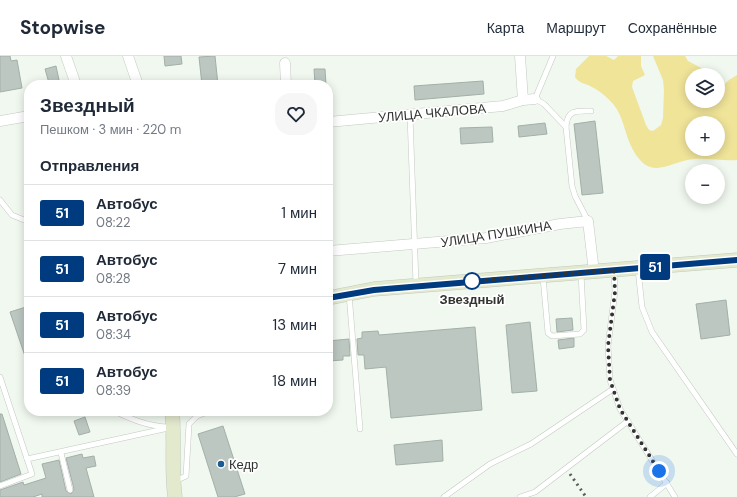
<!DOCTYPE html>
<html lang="ru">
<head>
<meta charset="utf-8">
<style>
	body { margin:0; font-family:"DM Sans",sans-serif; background:#f6f6f7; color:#1f2937; height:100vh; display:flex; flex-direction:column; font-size:15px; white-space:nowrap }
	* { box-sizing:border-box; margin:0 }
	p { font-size:13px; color:#747a83 }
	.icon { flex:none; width:22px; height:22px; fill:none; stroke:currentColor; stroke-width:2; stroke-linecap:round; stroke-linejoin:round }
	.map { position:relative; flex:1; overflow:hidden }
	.panel { position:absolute; left:24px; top:24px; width:309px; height:336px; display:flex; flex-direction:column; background:#fff; border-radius:16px; box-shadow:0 2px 10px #0003 }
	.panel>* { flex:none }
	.badge { padding:0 8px; border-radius:3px; font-size:14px; line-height:26px }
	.tools { position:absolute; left:685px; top:12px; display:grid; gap:8px }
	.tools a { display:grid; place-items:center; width:40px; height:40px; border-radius:50%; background:#fff; box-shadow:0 2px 10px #0003; font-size:20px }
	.you { position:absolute; width:20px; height:20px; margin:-10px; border:3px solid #fff; border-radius:50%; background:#1a73e8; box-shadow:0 0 0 6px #1a73e833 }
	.map>.badge { position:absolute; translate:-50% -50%; box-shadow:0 0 0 2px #fff }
	h2 { padding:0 16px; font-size:15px; line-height:36px }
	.round { display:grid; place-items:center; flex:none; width:42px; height:42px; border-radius:16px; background:#f6f6f7 }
	.head { display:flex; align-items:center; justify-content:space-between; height:68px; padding:0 16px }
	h1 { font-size:19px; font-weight:700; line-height:30px }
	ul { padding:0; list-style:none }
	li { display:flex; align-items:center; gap:12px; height:56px; padding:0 16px; border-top:1px solid #e0e1e3 }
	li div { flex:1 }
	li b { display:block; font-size:15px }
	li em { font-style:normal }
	li .badge { min-width:44px; font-weight:700; text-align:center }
	header { display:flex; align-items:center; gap:24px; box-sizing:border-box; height:56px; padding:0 20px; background:#fff; border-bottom:1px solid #e0e1e3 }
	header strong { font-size:19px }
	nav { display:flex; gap:22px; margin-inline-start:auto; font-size:14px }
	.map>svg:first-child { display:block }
	.green { fill:#f0e499; fill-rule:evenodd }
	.building { fill:#bcc7c1; stroke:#a4afa9 }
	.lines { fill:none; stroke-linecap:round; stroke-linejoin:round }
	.lane-casing { stroke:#c2cac1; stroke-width:6 }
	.street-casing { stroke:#c2cac1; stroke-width:11 }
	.secondary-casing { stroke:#c2cac1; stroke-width:15 }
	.lane { stroke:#fff; stroke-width:5 }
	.street { stroke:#fff; stroke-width:10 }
	.secondary { stroke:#e2e9cd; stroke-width:14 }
	.rail { stroke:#5a5d59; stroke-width:3; stroke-dasharray:2 4; stroke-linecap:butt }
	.line-casing { stroke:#fff; stroke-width:9 }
	.line { stroke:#003b80; stroke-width:6 }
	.walk { stroke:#323431; stroke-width:4; stroke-dasharray:0 7.2 }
	.stop-dot { fill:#fff; stroke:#003b80; stroke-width:2 }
	.poi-dot { fill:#1a5b91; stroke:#fff; stroke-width:1.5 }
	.labels { text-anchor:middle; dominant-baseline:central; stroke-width:3.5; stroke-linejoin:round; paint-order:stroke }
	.street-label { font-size:13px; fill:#323431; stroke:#fff }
	.stop-label { font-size:13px; font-weight:bold; fill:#323431; stroke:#fff }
	.poi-label { font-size:13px; fill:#323431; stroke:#fff; text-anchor:start }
</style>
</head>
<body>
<header>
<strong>Stopwise</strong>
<nav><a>Карта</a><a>Маршрут</a><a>Сохранённые</a></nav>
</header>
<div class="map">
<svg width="737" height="441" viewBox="0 0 737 441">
	<rect width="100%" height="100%" fill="#f0f8ef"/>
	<!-- green -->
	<path class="green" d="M589,0H606L614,4L618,0H641V10L645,19L633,25L632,31L646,69L649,74L653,75L661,69L663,62L664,34L663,24L653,0H685L688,5L703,13L702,19H692V45H718V34L729,24L737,19V104C723,105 708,102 694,103C668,106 651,126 633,94C625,80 624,62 614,49C607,41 599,34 590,30C584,27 579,27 575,21L576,13ZM692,67H718V93H692Z"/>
	<!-- building -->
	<g class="building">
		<path d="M0,0H10L11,5L17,4L22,32L0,36Z"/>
		<path d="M164,0H181L182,8L165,10Z"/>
		<path d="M215,0L218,29H202L199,1Z"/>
		<path d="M56,10L59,24L49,27L45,13Z"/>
		<path d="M314,13H325L326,29H315Z"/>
		<path d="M483,25L484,38L415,44L414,30Z"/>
		<path d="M595,65L603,137L582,139L574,68Z"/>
		<path d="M545,67L547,78L519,81L518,70Z"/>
		<path d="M492,71L493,86L461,88L460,72Z"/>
		<path d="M726,244L730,279L701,283L696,248Z"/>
		<path d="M29,250V306H27L10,256Z"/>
		<path d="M572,262L573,274L557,276L556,263Z"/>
		<path d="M530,266L537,335L512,337L506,269Z"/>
		<path d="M475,271L482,354L391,362L386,311L365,313L364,299H358L357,283L362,282V276L378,275L379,279Z"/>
		<path d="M574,282V291L559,293L558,284Z"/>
		<path d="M349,283L350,300H343V304L328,305V285Z"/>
		<path d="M0,358H2L21,418L0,426Z"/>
		<path d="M85,361L90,376L79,379L74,365Z"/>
		<path d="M223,370L245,438L234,441H218L198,378Z"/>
		<path d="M442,384L443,405L396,409L394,389Z"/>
		<path d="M82,398L83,402L94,400L96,410L86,412L94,441H42V438L33,441H0V434L23,426L24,429L46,422L42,408L59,404L66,435L71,438L74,433L66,402Z"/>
	</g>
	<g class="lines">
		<defs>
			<g id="lane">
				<path d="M553,0L535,43L544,48L566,71L572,130L575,140L588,165"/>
				<path d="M410,59L416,228"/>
				<path d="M566,71C567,53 577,55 591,55"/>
				<path d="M0,144L12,159L29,166"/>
				<path d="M638,213L642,251L652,276L737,398"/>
				<path d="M614,215L615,235L608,290L610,324L620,353L675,441"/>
				<path d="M543,221L548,277L552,280L580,278L584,274L581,218"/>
				<path d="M349,238L360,373"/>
				<path d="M0,321L32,418L0,430"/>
				<path d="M114,355C131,363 147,370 167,371"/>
				<path d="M61,397L70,434"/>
				<path d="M27,403L173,371"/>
				<path d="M175,425L186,420L189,368L197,360L210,355"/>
				<path d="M444,441L490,408L531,388L613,333"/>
				<path d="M520,441L535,436L628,365"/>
				<path d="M650,441L667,427"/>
			</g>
			<g id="street">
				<path d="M66,0L76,29"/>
				<path d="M128,0L138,29"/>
				<path d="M520,0L523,44"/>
				<path d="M285,7L286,29"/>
				<path d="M0,65L29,60"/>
				<path d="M328,66L503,50L523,44L535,43"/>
				<path d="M328,195L486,182L560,168L588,165L594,216"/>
			</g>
			<g id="secondary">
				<path d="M328,242L374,233L737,204"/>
				<path d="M172,355C175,384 171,412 175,441"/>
			</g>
		</defs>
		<!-- lane casing -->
		<use href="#lane" class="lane-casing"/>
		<!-- street casing -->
		<use href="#street" class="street-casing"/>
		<!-- secondary casing -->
		<use href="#secondary" class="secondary-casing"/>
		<!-- lane -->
		<use href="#lane" class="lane"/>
		<!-- street -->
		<use href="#street" class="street"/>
		<!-- secondary -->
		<use href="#secondary" class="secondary"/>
		<!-- rail -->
		<path class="rail" d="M570,418L586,441"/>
	</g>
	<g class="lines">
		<defs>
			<path id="line" d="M328,242L374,234L737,204"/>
		</defs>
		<!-- line casing -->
		<use href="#line" class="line-casing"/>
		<!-- line -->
		<use href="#line" class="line"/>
		<!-- walk -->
		<path class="walk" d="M472,225L614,214L615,236L608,290L610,324L620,353L659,415"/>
	</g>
	<!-- markers -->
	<circle class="stop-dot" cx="472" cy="225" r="8"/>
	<circle class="poi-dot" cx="221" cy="408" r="4"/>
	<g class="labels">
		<!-- street labels -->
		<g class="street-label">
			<text transform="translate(432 57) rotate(-5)">УЛИЦА ЧКАЛОВА</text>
			<text transform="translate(496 178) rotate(-9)">УЛИЦА ПУШКИНА</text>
		</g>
		<!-- stop labels -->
		<g class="stop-label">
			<text x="472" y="243">Звездный</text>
		</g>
		<!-- poi labels -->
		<g class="poi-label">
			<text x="229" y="408">Кедр</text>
		</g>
	</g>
</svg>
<div class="tools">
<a><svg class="icon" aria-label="layers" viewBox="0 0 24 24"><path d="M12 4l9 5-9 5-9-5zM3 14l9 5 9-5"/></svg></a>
<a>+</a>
<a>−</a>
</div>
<div class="you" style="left:659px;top:415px"></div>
<b class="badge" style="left:655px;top:211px;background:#003b80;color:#fff">51</b>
<section class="panel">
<div class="head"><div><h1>Звездный</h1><p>Пешком · 3 мин · 220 m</p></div><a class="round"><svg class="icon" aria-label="heart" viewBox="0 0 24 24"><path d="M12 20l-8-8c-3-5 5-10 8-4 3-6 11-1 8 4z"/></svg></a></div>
<h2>Отправления</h2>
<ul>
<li><span class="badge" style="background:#003b80;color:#fff">51</span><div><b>Автобус</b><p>08:22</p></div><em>1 мин</em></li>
<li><span class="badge" style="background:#003b80;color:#fff">51</span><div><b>Автобус</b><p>08:28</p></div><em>7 мин</em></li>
<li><span class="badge" style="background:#003b80;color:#fff">51</span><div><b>Автобус</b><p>08:34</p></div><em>13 мин</em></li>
<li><span class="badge" style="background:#003b80;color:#fff">51</span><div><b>Автобус</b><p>08:39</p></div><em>18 мин</em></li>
</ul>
</section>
</div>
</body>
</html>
